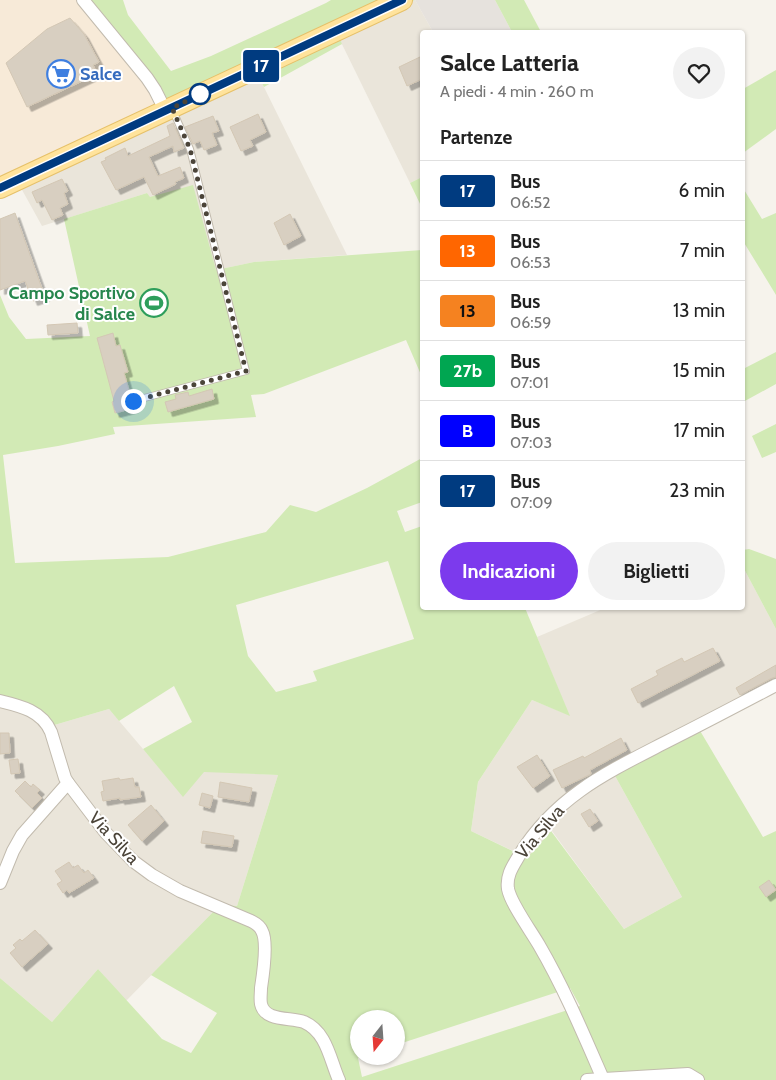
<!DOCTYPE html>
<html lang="it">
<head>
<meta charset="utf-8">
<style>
	body { margin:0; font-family:Cabin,sans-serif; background:#f2f2f2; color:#222; height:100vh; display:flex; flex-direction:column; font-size:19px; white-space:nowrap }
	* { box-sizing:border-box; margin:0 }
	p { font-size:16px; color:#767676 }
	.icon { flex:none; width:28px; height:28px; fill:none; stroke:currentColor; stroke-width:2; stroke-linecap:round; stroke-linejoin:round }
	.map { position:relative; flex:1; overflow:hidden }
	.details { position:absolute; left:420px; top:30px; width:325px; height:580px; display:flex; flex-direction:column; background:#fff; border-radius:5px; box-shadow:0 1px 4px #0004 }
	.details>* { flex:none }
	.badge { padding:0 10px; border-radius:4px; font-size:18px; line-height:32px }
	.needle { width:32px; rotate:197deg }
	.tools { position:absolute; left:350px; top:1010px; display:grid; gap:10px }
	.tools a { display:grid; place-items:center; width:55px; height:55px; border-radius:50%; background:#fff; box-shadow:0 1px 4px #0004; font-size:25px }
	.you { position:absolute; width:25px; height:25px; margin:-12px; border:4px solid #fff; border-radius:50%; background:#1a73e8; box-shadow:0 0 0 8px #1a73e833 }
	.map>.badge { position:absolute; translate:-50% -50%; box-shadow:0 0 0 2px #fff }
	h2 { padding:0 20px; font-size:19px; line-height:45px }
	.round { display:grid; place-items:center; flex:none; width:52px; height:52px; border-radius:26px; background:#f2f2f2 }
	.summary { display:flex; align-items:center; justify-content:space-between; height:85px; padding:0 20px }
	h1 { font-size:24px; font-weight:700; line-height:38px }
	.button { display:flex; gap:10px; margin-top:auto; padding:10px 20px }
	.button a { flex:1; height:58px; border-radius:30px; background:#7c3aed; color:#fff; font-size:20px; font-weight:700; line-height:58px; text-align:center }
	.button a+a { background:#f2f2f2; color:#222 }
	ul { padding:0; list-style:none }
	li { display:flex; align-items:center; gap:15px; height:60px; padding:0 20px; border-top:1px solid #e0e0e0 }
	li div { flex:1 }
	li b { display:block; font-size:19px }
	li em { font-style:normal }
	li .badge { min-width:55px; font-weight:700; text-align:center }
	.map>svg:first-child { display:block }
	.residential { fill:#eae5da }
	.commercial { fill:#f7ead8 }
	.industrial { fill:#e6e2dd }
	.green { fill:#d2eab5; fill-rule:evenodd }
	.building { fill:#d8cfc1; stroke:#d3c7b4; filter:url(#shadow) }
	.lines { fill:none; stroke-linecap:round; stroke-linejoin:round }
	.lane-casing { stroke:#c2bbae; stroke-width:8 }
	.street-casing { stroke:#c2bbae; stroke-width:14 }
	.primary-casing { stroke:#e6c16a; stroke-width:22 }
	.lane { stroke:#fff; stroke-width:6 }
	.street { stroke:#fff; stroke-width:12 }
	.primary { stroke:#ffe39c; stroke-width:20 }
	.line-casing { stroke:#fff; stroke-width:11 }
	.line { stroke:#003b80; stroke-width:8 }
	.walk { stroke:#4b4439; stroke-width:5; stroke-dasharray:0 9 }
	.stop-dot { fill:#fff; stroke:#003b80; stroke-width:2.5 }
	.labels { text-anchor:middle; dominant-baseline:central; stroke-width:4; stroke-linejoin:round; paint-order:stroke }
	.shop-label { font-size:18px; font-weight:bold; fill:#366cbe; stroke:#fff; text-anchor:start }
	.leisure-label { font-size:18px; font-weight:bold; fill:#27864d; stroke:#fff; text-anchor:end }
	.street-label { font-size:18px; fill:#4b4439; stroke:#fff }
</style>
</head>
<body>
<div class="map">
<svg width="776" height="1080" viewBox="0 0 776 1080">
	<defs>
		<filter id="shadow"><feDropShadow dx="4.5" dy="4.5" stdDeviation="0" flood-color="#0004"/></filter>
	</defs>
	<rect width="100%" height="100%" fill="#f6f3ec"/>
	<!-- residential -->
	<g class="residential">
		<path d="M415,0L433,32H422V177L410,183L337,34Z"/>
		<path d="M256,71L347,255L254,262L216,270L150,198L147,193L42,226L16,179Z"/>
		<path d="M743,567L776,629V686L614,774L682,897L624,929L552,831L528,858L471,831L478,782L532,700L569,715L537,637L605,608H742Z"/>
		<path d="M0,705L17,708L51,726L109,709L183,796L204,771L278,775L237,906L220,905L126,1001L98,969L52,1022L0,978Z"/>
	</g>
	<!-- commercial -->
	<path class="commercial" d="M0,0H81L163,109L0,187Z"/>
	<!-- industrial -->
	<path class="industrial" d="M415,0H495L512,32H433Z"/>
	<!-- green -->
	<g class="green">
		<path d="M81,0H123L128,15L171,71L211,56L326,3L331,0H415L338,34L342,44L264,87L256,72L163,109Z"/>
		<path d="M495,0H524L541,32H512Z"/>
		<path d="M776,70V129L743,153V89Z"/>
		<path d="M422,177V208L410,183Z"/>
		<path d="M193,185L216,270L254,262L422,250V377L406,340L264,394L251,395L256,417L113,427L115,434L58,446L3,455L15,563L168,557L266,532L290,505L316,512L367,488L422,458V502L397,511L405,532L422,526V608H525L570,716L532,700L478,782L471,831L527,858L551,831L624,929L682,897L614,774L699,729L763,837L776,831V1080H0V978L52,1022L98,969L162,1039L191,1053L217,1013L151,975L220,905L237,906L278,775L204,772L183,797L143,749L192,722L174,686L119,721L109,709L51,726L42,715L0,705V295L9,317L26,339L90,336L64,219L147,193L150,197ZM388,561L414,639L313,671L317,681L276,692L248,656L236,605ZM570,988L580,1006L362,1077L358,1058L361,1056H359V1019H396V1045Z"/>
		<path d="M743,188L762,219L776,213V295L743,241Z"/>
		<path d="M776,352V384L743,402V369Z"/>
		<path d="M776,424V452L762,458L752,436Z"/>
		<path d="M749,549L776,559V629L743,567V550Z"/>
	</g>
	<!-- building -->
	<g class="building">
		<path d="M70,18L84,34L99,62L93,65L97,74L27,107L6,63L47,29Z"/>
		<path d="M422,56V79L407,86L399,67Z"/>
		<path d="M258,114L266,132L250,140L253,146L241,151L230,127Z"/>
		<path d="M213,116L219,131L212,133L217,145L204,150L200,141L193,144L185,127Z"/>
		<path d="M173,123L184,148L174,152L173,146L149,157L158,176L180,167L184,178L175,182L176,184L153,195L144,177L116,190L101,162L106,160L105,158L125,148L128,156L170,136L167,126Z"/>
		<path d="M62,179L68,191L64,193L68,204L60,208L63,215L52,220L42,200L37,203L32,192Z"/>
		<path d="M15,213L45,297L33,301L25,281L0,290V219Z"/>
		<path d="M290,214L301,236L284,245L274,223Z"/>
		<path d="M77,323L78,333L48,335L47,325Z"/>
		<path d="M113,333L116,346L120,345L128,372L124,373L131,397L128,399V402L130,405L133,406L134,408L115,413L112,402L114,401L97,338Z"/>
		<path d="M212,389L214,399L168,412L165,402L176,399L175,395L188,392L189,396Z"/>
		<path d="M713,648L720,661L638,703L631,689L658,675L656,671L682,658L684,662Z"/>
		<path d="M776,665V677L772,678L740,695L736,688Z"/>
		<path d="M0,733H9L10,753L0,754Z"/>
		<path d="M621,738L627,750L590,770L591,774L562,788L553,770L583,756L584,758Z"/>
		<path d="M537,755L550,776L533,788L517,767Z"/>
		<path d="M18,759L20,773L11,774L9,760Z"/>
		<path d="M119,778L120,780L133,778L135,787H139L141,797L120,800V798L103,801L101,792L104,791L102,781Z"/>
		<path d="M25,781L31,787L33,784L40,790L37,793L42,798L32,808L15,791Z"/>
		<path d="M220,782L252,788L249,802L218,797Z"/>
		<path d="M202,793L213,796L210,808L199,805Z"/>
		<path d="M151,805L164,821L142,841L128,825Z"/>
		<path d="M590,809L598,821L589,827L581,814Z"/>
		<path d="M203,831L234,836L232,847L201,843Z"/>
		<path d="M69,862L73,868L78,865L84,873L88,870L94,878L69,893L67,890L63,893L57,884L62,881L55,871Z"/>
		<path d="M769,880L776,890L766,897L759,887Z"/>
		<path d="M35,930L48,944L22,967L10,953L16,948L13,945L20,939L22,941Z"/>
	</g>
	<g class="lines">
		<defs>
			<path id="lane" d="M133,401L246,371L190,149L173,111"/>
			<g id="street">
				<path d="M83,0L147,78L155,90L165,110"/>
				<path d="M0,701C21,706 42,711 51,732L65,778L68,783"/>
				<path d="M0,883L13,851L22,835L68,783L106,833L133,861L152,875L180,891L251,921C255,923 260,926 262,931C268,942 263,975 261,988C261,993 260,999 261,1004C265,1022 291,1017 304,1022C327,1032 330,1060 339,1080"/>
				<path d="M603,1079C583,1033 564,988 539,945C531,931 511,904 508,889C506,875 513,866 520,854C557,795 608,772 668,741C704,723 740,704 776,685"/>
				<path d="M587,1080L688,1074L698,1080"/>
			</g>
			<path id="primary" d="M0,188L402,0"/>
		</defs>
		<!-- lane casing -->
		<use href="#lane" class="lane-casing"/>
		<!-- street casing -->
		<use href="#street" class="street-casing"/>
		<!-- primary casing -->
		<use href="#primary" class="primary-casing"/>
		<!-- lane -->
		<use href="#lane" class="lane"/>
		<!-- street -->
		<use href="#street" class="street"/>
		<!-- primary -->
		<use href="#primary" class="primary"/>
	</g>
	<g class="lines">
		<defs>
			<path id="line" d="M0,188L402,0"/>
		</defs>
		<!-- line casing -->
		<use href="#line" class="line-casing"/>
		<!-- line -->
		<use href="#line" class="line"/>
		<!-- walk -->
		<path class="walk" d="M133,401L246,371L190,149L172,108L207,91L200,94"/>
	</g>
	<!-- icons -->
	<defs>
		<symbol id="supermarket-ring" viewBox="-11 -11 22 22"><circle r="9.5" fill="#fff" stroke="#3f7fe0" stroke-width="1.5"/><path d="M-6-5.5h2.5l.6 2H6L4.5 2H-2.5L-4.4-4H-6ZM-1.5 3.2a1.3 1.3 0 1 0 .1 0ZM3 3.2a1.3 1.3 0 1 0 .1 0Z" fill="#3f7fe0"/></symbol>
		<symbol id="stadium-ring" viewBox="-11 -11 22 22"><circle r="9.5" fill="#fff" stroke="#2e9e5b" stroke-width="1.5"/><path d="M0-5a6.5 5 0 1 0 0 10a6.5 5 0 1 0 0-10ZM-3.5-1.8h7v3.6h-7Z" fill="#2e9e5b"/></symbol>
	</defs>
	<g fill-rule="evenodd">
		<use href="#supermarket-ring" x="45" y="58" width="32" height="32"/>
		<use href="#stadium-ring" x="138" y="287" width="32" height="32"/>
	</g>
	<!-- markers -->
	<circle class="stop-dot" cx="200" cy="94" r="10"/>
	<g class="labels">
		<!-- shop labels -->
		<g class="shop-label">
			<text x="80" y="74">Salce</text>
		</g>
		<!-- leisure labels -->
		<g class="leisure-label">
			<text x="135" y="293">Campo Sportivo<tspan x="135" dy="21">di Salce</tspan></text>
		</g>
		<!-- street labels -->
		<g class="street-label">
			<text transform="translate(540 832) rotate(-50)">Via Silva</text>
			<text transform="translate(114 838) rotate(47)">Via Silva</text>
		</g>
	</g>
</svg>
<div class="tools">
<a><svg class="needle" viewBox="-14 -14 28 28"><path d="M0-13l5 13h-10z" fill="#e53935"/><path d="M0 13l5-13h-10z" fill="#767676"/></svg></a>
</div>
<div class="you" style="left:133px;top:401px"></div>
<b class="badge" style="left:261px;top:66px;background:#003b80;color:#fff">17</b>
<section class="details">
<div class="summary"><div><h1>Salce Latteria</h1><p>A piedi · 4 min · 260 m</p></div><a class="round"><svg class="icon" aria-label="heart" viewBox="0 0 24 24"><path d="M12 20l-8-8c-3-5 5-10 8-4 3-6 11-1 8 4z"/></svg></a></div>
<h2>Partenze</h2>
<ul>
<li><span class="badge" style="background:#003b80;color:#fff">17</span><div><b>Bus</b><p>06:52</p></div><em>6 min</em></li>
<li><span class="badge" style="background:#f60;color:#fff">13</span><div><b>Bus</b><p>06:53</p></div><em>7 min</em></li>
<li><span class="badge" style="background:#f58220;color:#111">13</span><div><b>Bus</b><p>06:59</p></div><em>13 min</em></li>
<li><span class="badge" style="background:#00a651;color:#fff">27b</span><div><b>Bus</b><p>07:01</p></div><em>15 min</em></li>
<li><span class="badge" style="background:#00f;color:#fff">B</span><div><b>Bus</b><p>07:03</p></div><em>17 min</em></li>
<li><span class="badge" style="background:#003b80;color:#fff">17</span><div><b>Bus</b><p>07:09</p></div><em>23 min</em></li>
</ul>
<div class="button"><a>Indicazioni</a><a>Biglietti</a></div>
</section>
</div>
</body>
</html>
